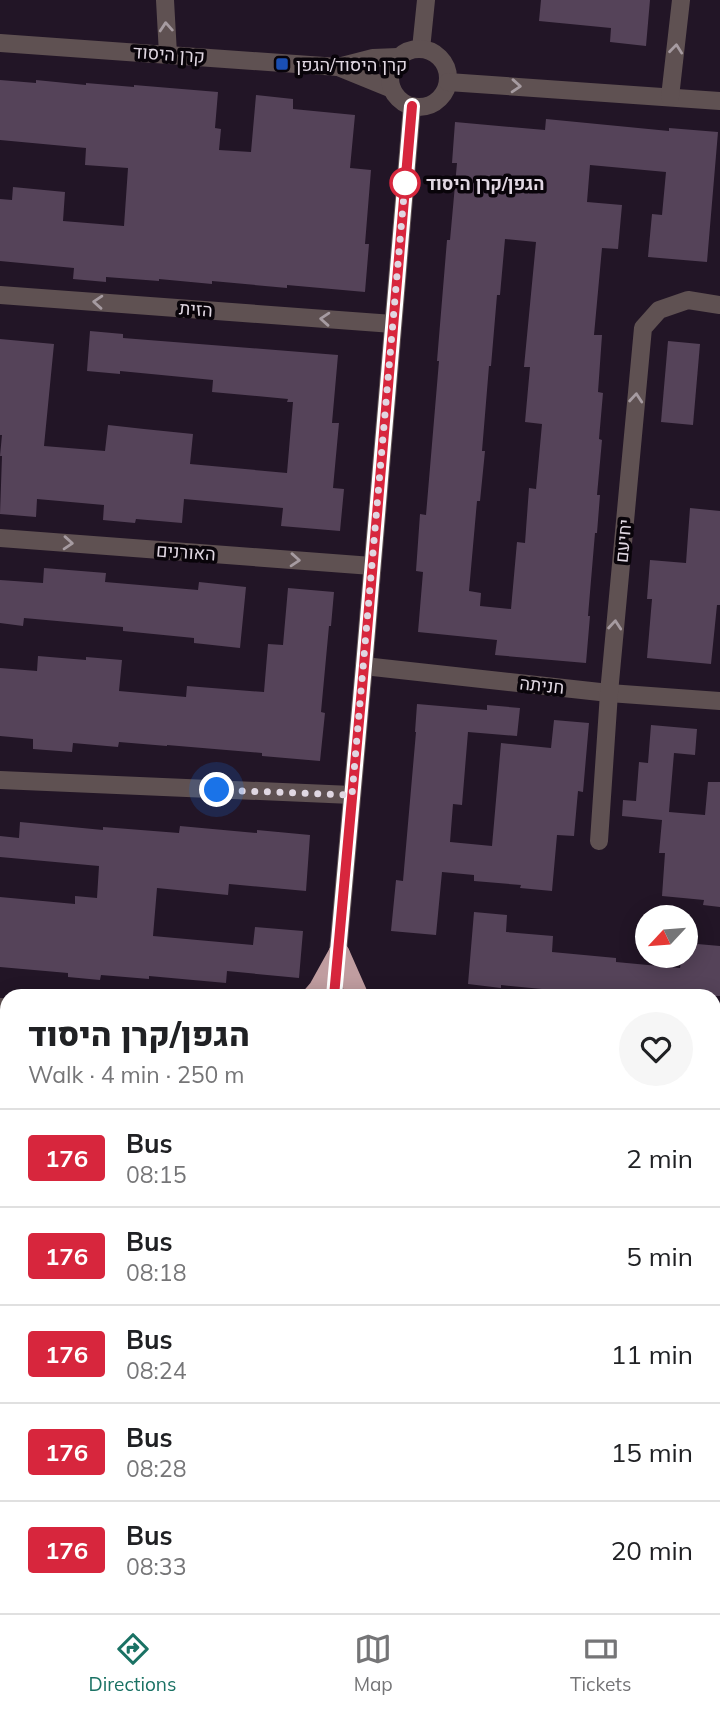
<!DOCTYPE html>
<html lang="en">
<head>
<meta charset="utf-8">
<style>
	body { margin:0; font-family:Mulish,Heebo,sans-serif; background:#f6f6f6; color:#202124; height:100vh; display:flex; flex-direction:column; font-size:26px; white-space:nowrap }
	* { box-sizing:border-box; margin:0 }
	p { font-size:23px; color:#757577 }
	.icon { flex:none; width:38px; height:38px; fill:none; stroke:currentColor; stroke-width:2; stroke-linecap:round; stroke-linejoin:round }
	.map { position:relative; flex:1; overflow:hidden }
	.details { position:absolute; left:0px; top:989px; width:721px; height:625px; display:flex; flex-direction:column; background:#fff; border-radius:21px 21px 0 0; box-shadow:0 4px 18px #0003 }
	.details>* { flex:none }
	.badge { padding:0 14px; border-radius:5px; font-size:24px; line-height:46px }
	.needle { width:46px; rotate:244deg }
	.buttons { position:absolute; left:635px; top:905px; display:grid; gap:14px }
	.buttons a { display:grid; place-items:center; width:63px; height:63px; border-radius:50%; background:#fff; box-shadow:0 4px 18px #0003; font-size:35px }
	.you { position:absolute; width:35px; height:35px; margin:-18px; border:5px solid #fff; border-radius:50%; background:#1a73e8; box-shadow:0 0 0 10px #1a73e833 }
	.map>.badge { position:absolute; translate:-50% -50%; box-shadow:0 0 0 4px #fff }
	.round { display:grid; place-items:center; flex:none; width:74px; height:74px; border-radius:37px; background:#f6f6f6 }
	.overview { display:flex; align-items:center; justify-content:space-between; height:119px; padding:0 28px }
	h1 { font-size:33px; font-weight:800; line-height:52px }
	ul { padding:0; list-style:none }
	li { display:flex; align-items:center; gap:21px; height:98px; padding:0 28px; border-top:2px solid #e0e0e0 }
	li div { flex:1 }
	li b { display:block; font-size:26px }
	li em { font-style:normal }
	li .badge { min-width:77px; font-weight:700; text-align:center }
	.tabs { display:flex; justify-content:space-around; align-items:center; height:98px; border-top:2px solid #e0e0e0; background:#fff; font-size:19px; color:#757577 }
	.tabs a { display:grid; justify-items:center; gap:4px }
	.tabs .current { color:#1a7264 }
	.map>svg:first-child { display:block }
	.building { fill:#554359; fill-rule:evenodd }
	.lines { fill:none; stroke-linecap:round; stroke-linejoin:round }
	.minor { stroke:#5f5152; stroke-width:18 }
	.highway { stroke:#c09da0; stroke-width:21 }
	.oneway { stroke:#a69ba1 }
	.line-casing { stroke:#fff; stroke-width:16 }
	.line { stroke:#d7263d; stroke-width:10 }
	.walk { stroke:#e0d7e2; stroke-width:7; stroke-dasharray:0 12.6 }
	.transit-dot { fill:#1a4fb4; stroke:#09040a; stroke-width:2.5 }
	.stop-dot { fill:#fff; stroke:#d7263d; stroke-width:3.5 }
	.labels { text-anchor:middle; dominant-baseline:central; stroke-width:7; stroke-linejoin:round; paint-order:stroke }
	.street-label { font-size:18px; fill:#e0d7e2; stroke:#09040a }
	.poi-label { font-size:18px; fill:#e0d7e2; stroke:#09040a; text-anchor:start }
	.stop-label { font-size:18px; font-weight:bold; fill:#e0d7e2; stroke:#09040a; text-anchor:start }
</style>
</head>
<body>
<div class="map">
<svg width="720" height="1613" viewBox="0 0 720 1613">
	<rect width="100%" height="100%" fill="#221526"/>
	<!-- building -->
	<g class="building">
		<path d="M541,0H650L646,46L610,42L611,28L539,21Z"/>
		<path d="M0,80L36,83V80L86,85V83L134,87V85L218,92L215,128L221,129L219,150L251,152L256,95L293,99V109L355,115L350,168L371,170L365,244H369L365,292L287,285V288L212,281V284L159,279V281L106,277V282L73,279L74,268L0,261V199L12,200L13,187L65,192L63,221L124,226L128,168L85,165L86,148L0,140Z"/>
		<path d="M546,119L669,131V128L718,132L707,262L648,257L652,214L662,215L666,172L590,165L587,202L622,205L618,249L602,248L594,335H602L598,392L603,393L599,439L602,440L597,495H600L597,533H595L588,616H590L586,663L495,655L497,640L418,632L423,572L416,571L420,514L426,515L439,361H437L447,240H450L457,163H452L455,122L545,130ZM505,239L536,242L524,367H530L525,422L542,424L536,489L529,488L525,543L517,542L511,609L480,606L481,593L469,591L477,501H480L485,451H482L489,366H491L497,295H500Z"/>
		<path d="M90,331L123,334V338L338,355L332,423H339L333,488L344,489L340,531L281,526L283,508L184,499L182,523L136,519L135,523L103,520L104,505L37,499L36,517L0,514L2,456H0L2,435H0V339L54,344L44,446L105,451L108,425L144,429L193,434L190,464L287,473L293,402H287L288,399L212,392L213,380L120,371V374L87,371Z"/>
		<path d="M668,341L700,344L693,425L661,422Z"/>
		<path d="M690,508L720,511V605H717L711,664L647,658L652,599H647L650,560L686,563Z"/>
		<path d="M44,568L106,573L105,582L198,590L199,582L246,587L240,648L194,643V638L123,631V627L24,618L23,626L0,623V580L43,583Z"/>
		<path d="M288,588L334,592L331,626H329L321,712L325,713L320,761L262,756V753L167,745V746L119,742L118,747L73,743L72,752L33,749V739L0,736V668L37,671L38,656L86,660V657L122,660L119,691L186,697L187,686L264,692L268,644L283,645Z"/>
		<path d="M417,704L487,710V705L520,708L517,736L468,732L462,805L453,804L450,842L492,846L501,743L551,748L554,720L589,723L583,792L578,791L574,836L557,835L552,891L520,888L521,885L474,881V875L442,872L436,935L391,931L396,880L403,881L416,732H415Z"/>
		<path d="M651,725L697,729L695,755L674,753L669,812L705,815L708,782H720V907L703,905L704,900L662,896L665,853H659L662,820L622,816L623,800L636,801L639,762L648,763Z"/>
		<path d="M20,822L103,830V827L179,833L180,826L257,833V830L310,835L306,891L229,884L228,895L157,888L153,936L253,945L255,927L303,931L299,978L227,971L226,983L149,976V979L101,975L100,980L68,977V973L0,967V897L75,904V896L97,898L99,866L0,857V836L19,838Z"/>
		<path d="M474,912L507,915L506,932L553,936L552,952L616,958V962L680,968L682,956H686V943L720,946V996H666L613,991V996H573V992L501,985V988L468,984Z"/>
	</g>
	<g class="lines">
		<!-- minor -->
		<g class="minor">
			<path d="M165,0L168,54"/>
			<path d="M0,43L338,67L392,89"/>
			<path d="M421,49L426,0"/>
			<circle cx="419" cy="78" r="29"/>
			<path d="M338,67L373,58L398,57"/>
			<path d="M448,82L720,101"/>
			<path d="M670,97L681,0"/>
			<path d="M0,295L393,324"/>
			<path d="M0,538L372,566"/>
			<path d="M364,666L609,693L720,701"/>
			<path d="M0,780L352,795"/>
			<path d="M599,841L609,693L643,328L659,310L688,300L720,305"/>
			<path d="M334,996L364,666L412,106"/>
			<path d="M0,1007L7,1008"/>
			<path d="M714,1041L720,1042"/>
			<path d="M0,1049L7,1050"/>
			<path d="M714,1081L720,1082"/>
			<path d="M0,1112H7"/>
			<path d="M714,1144H720"/>
			<path d="M0,1433H7"/>
			<path d="M714,1474L720,1475"/>
			<path d="M0,1604H7"/>
			<path d="M48,1606L159,1613"/>
			<path d="M408,1613V1606"/>
		</g>
		<!-- highway -->
		<g class="highway">
			<path d="M339,953L358,996"/>
			<path d="M313,996L319,989L339,953"/>
			<path d="M0,1027L7,1028"/>
			<path d="M714,1057L720,1058"/>
			<path d="M0,1078H7"/>
			<path d="M714,1109H720"/>
		</g>
	</g>
	<!-- one-way arrows -->
	<defs><path id="oneway-chevron" d="M-2-3.5L2.5 0L-2 3.5" fill="none" stroke-width="1.6" stroke-linecap="round" stroke-linejoin="round" transform="scale(1.75)"/></defs>
	<g class="oneway">
		<use href="#oneway-chevron" transform="translate(166 27) rotate(-94)"/>
		<use href="#oneway-chevron" transform="translate(676 49) rotate(-84)"/>
		<use href="#oneway-chevron" transform="translate(516 86) rotate(4)"/>
		<use href="#oneway-chevron" transform="translate(98 302) rotate(-176)"/>
		<use href="#oneway-chevron" transform="translate(325 319) rotate(-176)"/>
		<use href="#oneway-chevron" transform="translate(636 398) rotate(-85)"/>
		<use href="#oneway-chevron" transform="translate(68 543) rotate(4)"/>
		<use href="#oneway-chevron" transform="translate(295 560) rotate(4)"/>
		<use href="#oneway-chevron" transform="translate(615 625) rotate(-85)"/>
	</g>
	<g class="lines">
		<defs>
			<path id="line" d="M334,996L364,666L412,106"/>
		</defs>
		<!-- line casing -->
		<use href="#line" class="line-casing"/>
		<!-- line -->
		<use href="#line" class="line"/>
		<!-- walk -->
		<path class="walk" d="M217,790L352,795L405,183"/>
	</g>
	<!-- markers -->
	<rect class="transit-dot" x="275" y="57" width="14" height="14" rx="3.5"/>
	<circle class="stop-dot" cx="405" cy="183" r="14"/>
	<g class="labels">
		<!-- street labels -->
		<g class="street-label">
			<text transform="translate(169 54) rotate(4)">קרן היסוד</text>
			<text transform="translate(196 309) rotate(4)">הזית</text>
			<text transform="translate(623 541) rotate(-85)">יחיעם</text>
			<text transform="translate(186 552) rotate(4)">האורנים</text>
			<text transform="translate(542 685) rotate(6)">חניתה</text>
		</g>
		<!-- poi labels -->
		<g class="poi-label">
			<text x="296" y="64">קרן היסוד/הגפן</text>
		</g>
		<!-- stop labels -->
		<g class="stop-label">
			<text x="426" y="183">הגפן/קרן היסוד</text>
		</g>
	</g>
</svg>
<div class="buttons">
<a><svg class="needle" viewBox="-14 -14 28 28"><path d="M0-13l5 13h-10z" fill="#e53935"/><path d="M0 13l5-13h-10z" fill="#757577"/></svg></a>
</div>
<div class="you" style="left:217px;top:790px"></div>
<section class="details">
<div class="overview"><div><h1>הגפן/קרן היסוד</h1><p>Walk · 4 min · 250 m</p></div><a class="round"><svg class="icon" aria-label="heart" viewBox="0 0 24 24"><path d="M12 20l-8-8c-3-5 5-10 8-4 3-6 11-1 8 4z"/></svg></a></div>
<ul>
<li><span class="badge" style="background:#d7263d;color:#fff">176</span><div><b>Bus</b><p>08:15</p></div><em>2 min</em></li>
<li><span class="badge" style="background:#d7263d;color:#fff">176</span><div><b>Bus</b><p>08:18</p></div><em>5 min</em></li>
<li><span class="badge" style="background:#d7263d;color:#fff">176</span><div><b>Bus</b><p>08:24</p></div><em>11 min</em></li>
<li><span class="badge" style="background:#d7263d;color:#fff">176</span><div><b>Bus</b><p>08:28</p></div><em>15 min</em></li>
<li><span class="badge" style="background:#d7263d;color:#fff">176</span><div><b>Bus</b><p>08:33</p></div><em>20 min</em></li>
</ul>
</section>
</div>
<nav class="tabs">
<a class="current"><svg class="icon" aria-label="directions" viewBox="0 0 24 24"><path d="M12 3l9 9-9 9-9-9zM9 14v-3h6M13 9l2 2-2 2"/></svg>Directions</a>
<a><svg class="icon" aria-label="map" viewBox="0 0 24 24"><path d="M3 6l6-2 6 2 6-2v14l-6 2-6-2-6 2zM9 4v14M15 6v14"/></svg>Map</a>
<a><svg class="icon" aria-label="tickets" viewBox="0 0 24 24"><path d="M3 7h18v10H3zM15 7v10"/></svg>Tickets</a>
</nav>
</body>
</html>
